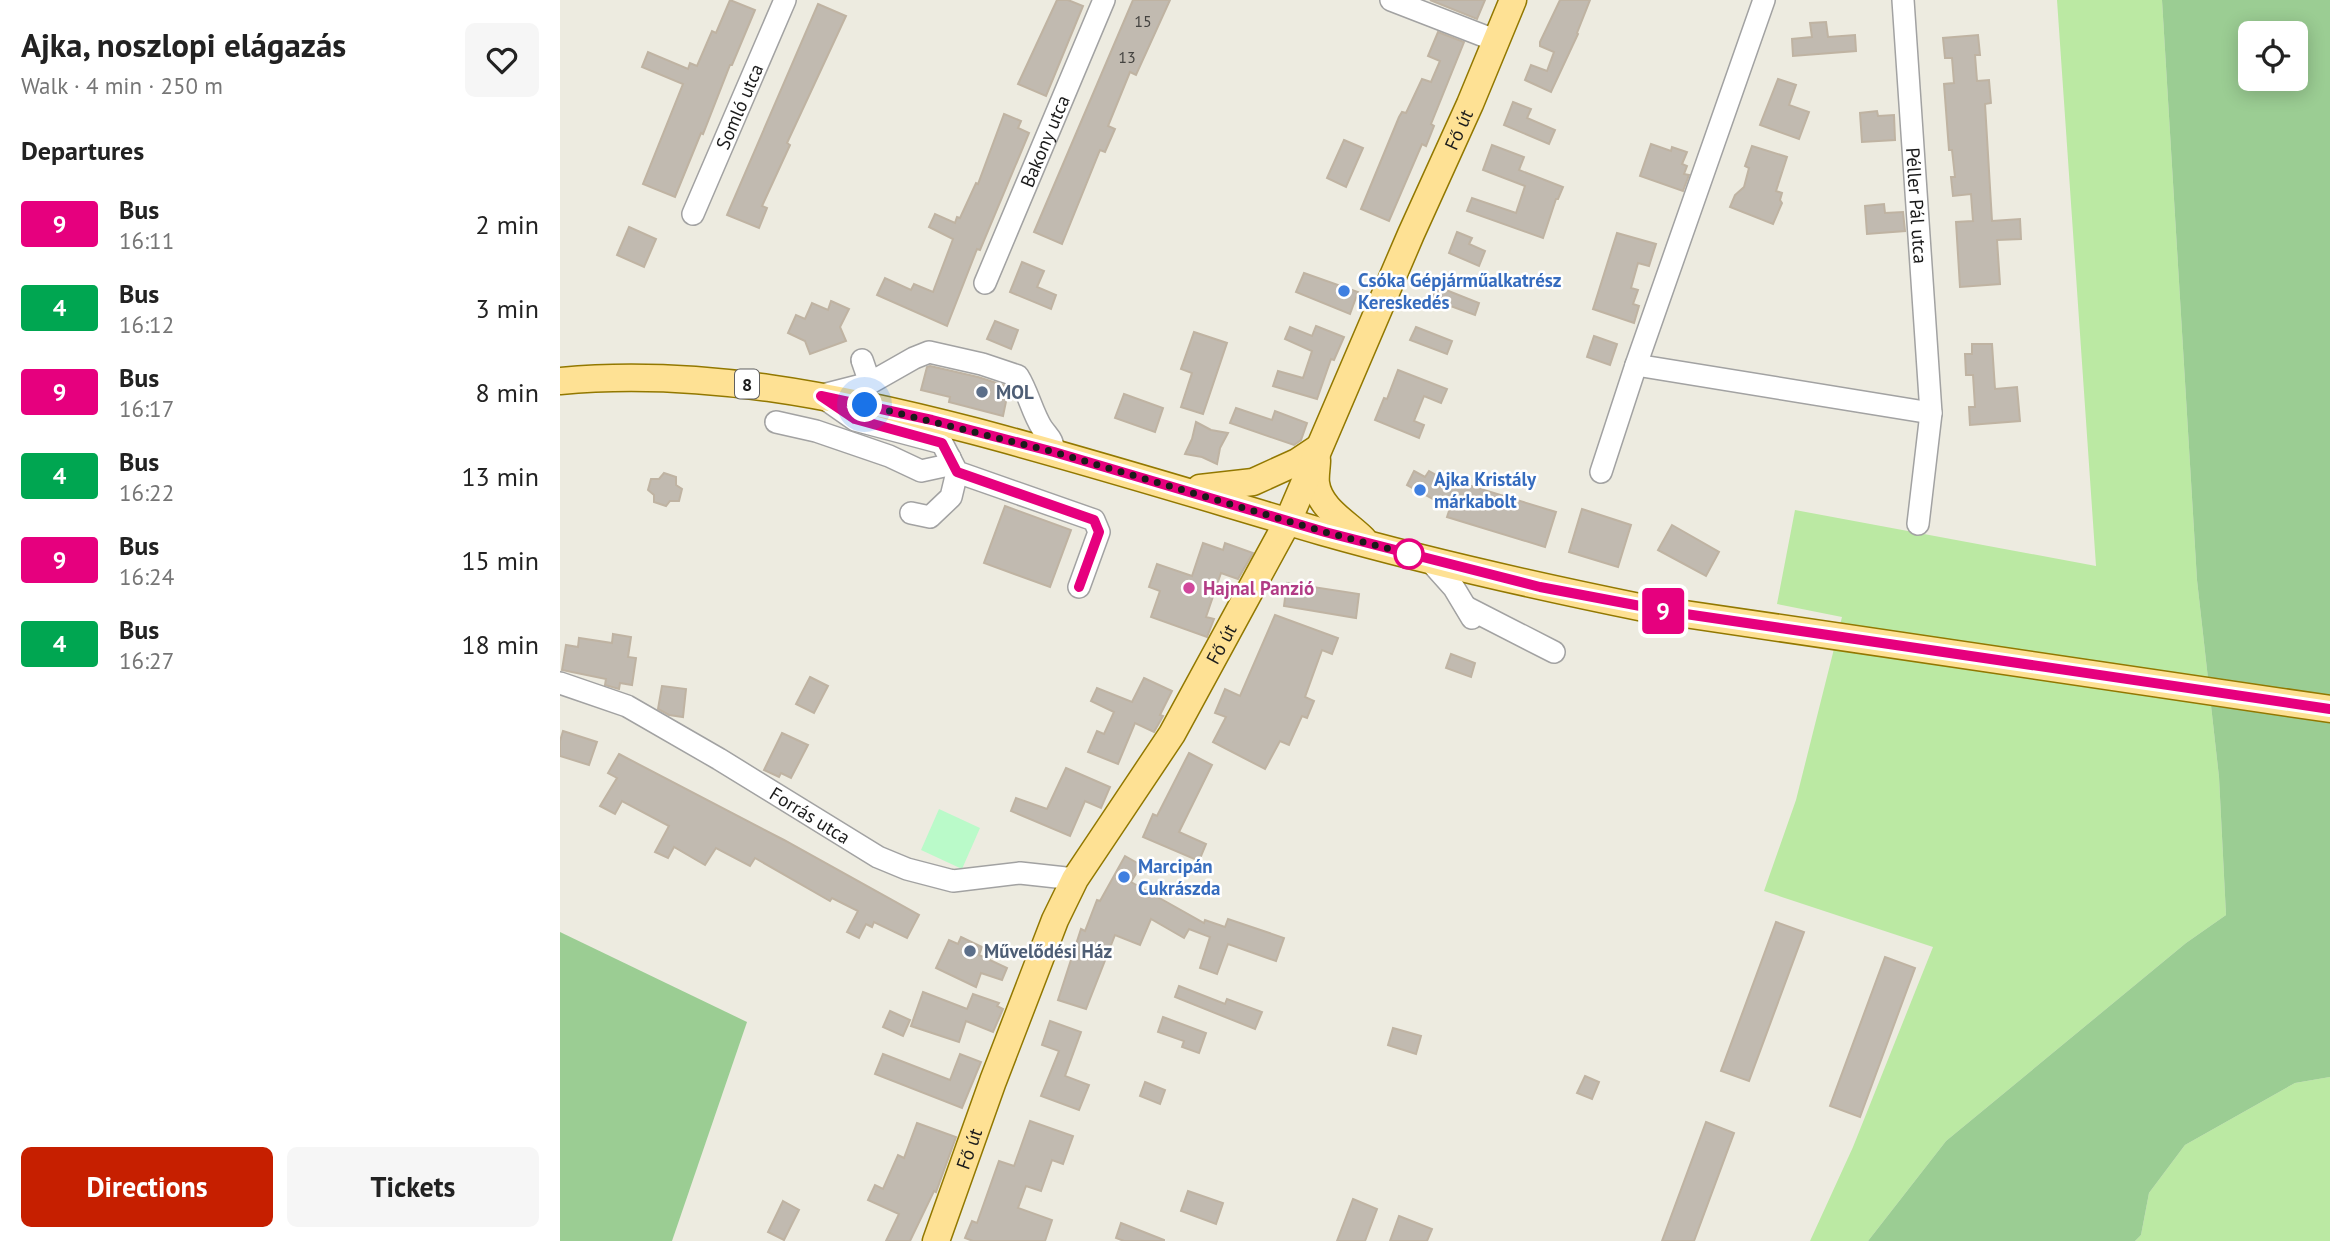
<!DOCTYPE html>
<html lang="en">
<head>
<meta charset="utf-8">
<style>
	body { margin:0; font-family:"PT Sans",sans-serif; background:#f6f6f6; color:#222; height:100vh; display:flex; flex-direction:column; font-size:26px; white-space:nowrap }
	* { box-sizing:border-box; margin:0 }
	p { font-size:23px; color:#767676 }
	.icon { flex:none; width:38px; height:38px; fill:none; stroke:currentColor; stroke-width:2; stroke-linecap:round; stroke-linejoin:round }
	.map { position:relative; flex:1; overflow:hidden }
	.drawer { display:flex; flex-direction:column; background:#fff; width:560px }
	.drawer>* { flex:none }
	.badge { padding:0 14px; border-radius:5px; font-size:24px; line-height:46px }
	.buttons { position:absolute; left:1678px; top:21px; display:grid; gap:14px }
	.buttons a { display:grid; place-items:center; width:70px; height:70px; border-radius:10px; background:#fff; box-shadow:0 4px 18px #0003; font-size:35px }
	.you { position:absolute; width:35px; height:35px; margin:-18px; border:5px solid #fff; border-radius:50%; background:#1a73e8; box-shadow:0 0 0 10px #1a73e833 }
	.map>.badge { position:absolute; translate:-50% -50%; box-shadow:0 0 0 4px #fff }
	h2 { padding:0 21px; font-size:26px; line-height:63px }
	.round { display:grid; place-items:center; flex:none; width:74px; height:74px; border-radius:10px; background:#f6f6f6 }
	.overview { display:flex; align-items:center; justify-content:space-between; height:119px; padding:0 21px }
	h1 { font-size:33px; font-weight:700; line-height:52px }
	.cta { display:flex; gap:14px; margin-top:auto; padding:14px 21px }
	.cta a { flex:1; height:80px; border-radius:10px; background:#c61f00; color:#fff; font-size:28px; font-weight:700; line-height:80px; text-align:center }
	.cta a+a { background:#f6f6f6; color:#222 }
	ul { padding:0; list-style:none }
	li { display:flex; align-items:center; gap:21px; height:84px; padding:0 21px }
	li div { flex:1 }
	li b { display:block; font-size:26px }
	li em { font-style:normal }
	li .badge { min-width:77px; font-weight:700; text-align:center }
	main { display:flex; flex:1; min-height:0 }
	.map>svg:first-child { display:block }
	.grass { fill:#bbe9a3 }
	.forest { fill:#9bcd93; fill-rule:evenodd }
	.park { fill:#bafac9 }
	.building { fill:#c1bab0; stroke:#bfb3a2; stroke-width:2 }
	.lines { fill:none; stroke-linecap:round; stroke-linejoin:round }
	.minor-casing { stroke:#a2a2a2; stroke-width:24 }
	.major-casing { stroke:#927800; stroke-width:29 }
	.minor { stroke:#fff; stroke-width:21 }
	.major { stroke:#fee194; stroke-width:26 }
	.line-casing { stroke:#fff; stroke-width:16 }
	.line { stroke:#e6007e; stroke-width:10 }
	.walk { stroke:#1b1b1b; stroke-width:7; stroke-dasharray:0 12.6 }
	.shop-dot { fill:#3f7fe0; stroke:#fff; stroke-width:2.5 }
	.service-dot { fill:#5c6f8a; stroke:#fff; stroke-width:2.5 }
	.stop-dot { fill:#fff; stroke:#e6007e; stroke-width:3.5 }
	.hotel-dot { fill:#d1479c; stroke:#fff; stroke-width:2.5 }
	.labels { text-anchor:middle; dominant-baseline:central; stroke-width:5; stroke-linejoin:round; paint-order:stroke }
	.number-label { font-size:16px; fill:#444340 }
	.shield { fill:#fff; stroke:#5f5f5f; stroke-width:2 }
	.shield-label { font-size:18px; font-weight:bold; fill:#1b1b1b }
	.street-label { font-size:19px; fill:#1b1b1b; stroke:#fff }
	.shop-label { font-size:19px; font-weight:bold; fill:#366cbe; stroke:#fff; text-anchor:start }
	.service-label { font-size:19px; font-weight:bold; fill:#4e5e75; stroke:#fff; text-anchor:start }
	.hotel-label { font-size:19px; font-weight:bold; fill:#b23c85; stroke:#fff; text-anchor:start }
</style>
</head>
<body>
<main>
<section class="drawer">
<div class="overview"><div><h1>Ajka, noszlopi elágazás</h1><p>Walk · 4 min · 250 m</p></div><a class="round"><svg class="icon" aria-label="heart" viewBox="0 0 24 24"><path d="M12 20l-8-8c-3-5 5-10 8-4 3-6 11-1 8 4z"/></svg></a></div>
<h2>Departures</h2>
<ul>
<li><span class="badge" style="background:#e6007e;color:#fff">9</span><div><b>Bus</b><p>16:11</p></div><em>2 min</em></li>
<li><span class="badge" style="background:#00a651;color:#fff">4</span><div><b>Bus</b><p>16:12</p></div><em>3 min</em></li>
<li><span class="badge" style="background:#e6007e;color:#fff">9</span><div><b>Bus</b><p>16:17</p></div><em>8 min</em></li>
<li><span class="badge" style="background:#00a651;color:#fff">4</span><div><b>Bus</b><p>16:22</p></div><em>13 min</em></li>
<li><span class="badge" style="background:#e6007e;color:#fff">9</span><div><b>Bus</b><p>16:24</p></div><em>15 min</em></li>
<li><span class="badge" style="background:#00a651;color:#fff">4</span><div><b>Bus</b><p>16:27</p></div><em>18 min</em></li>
</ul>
<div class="cta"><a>Directions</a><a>Tickets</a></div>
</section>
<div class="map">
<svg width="1770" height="1241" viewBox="0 0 1770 1241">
	<rect width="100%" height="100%" fill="#edebe0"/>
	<!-- grass -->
	<g class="grass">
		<path d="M1497,0H1602L1637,580L1659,777L1666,915L1626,943L1386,1141L1308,1241H1250L1293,1147L1373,947L1204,891L1236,800L1282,617L1217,604L1235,510L1536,566Z"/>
		<path d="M1770,1077V1241H1575L1581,1235L1589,1193L1625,1145L1735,1083Z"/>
	</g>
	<!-- forest -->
	<g class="forest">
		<path d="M1602,0H1770V1077L1735,1083L1625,1145L1589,1193L1581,1235L1575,1241H1308L1386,1141L1626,943L1666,915L1659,777L1637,580ZM1690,33H1736V79H1690Z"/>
		<path d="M0,932L187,1022L112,1241H0Z"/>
	</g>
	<!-- park -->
	<path class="park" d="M379,809L420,828L402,869L361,850Z"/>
	<!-- building -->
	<g class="building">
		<path d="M170,0L195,10L172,65H170L143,134L141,133L115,197L83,184L123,84L82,67L88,52L128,69L130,63L137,66L152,31L156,33Z"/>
		<path d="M497,0H508L523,6L486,96L458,84Z"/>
		<path d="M573,0H610L576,75L570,72L548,126L555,129L545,152L540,150L502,244L474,232Z"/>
		<path d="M870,0H925L917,19Z"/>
		<path d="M1000,0H1030L1017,33L1018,34L991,92L965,80L971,65L987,71L994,52L980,46V42Z"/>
		<path d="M258,4L286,16L227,143L230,145L202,206L207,208L199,228L167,215Z"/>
		<path d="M1266,22L1268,37L1295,35L1296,51L1233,56L1232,39L1252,37L1250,23Z"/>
		<path d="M878,32L904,42L871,124L874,126L866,146L862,144L829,221L801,209L839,117L842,112L846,113L862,79L871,82L880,61L868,56Z"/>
		<path d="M1418,35L1420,55H1415L1417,81L1429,80L1431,103L1425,104L1432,221L1460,219L1461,239L1437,240L1440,284L1400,287L1396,222L1413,221L1411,194L1393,196L1391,177H1395L1392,150H1389L1384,84L1394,83L1392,58H1385L1383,38Z"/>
		<path d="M1218,79L1236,85L1229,105L1249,112L1239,139L1200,125Z"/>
		<path d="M953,102L971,109L967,118L995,130L989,144L944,125Z"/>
		<path d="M1317,111L1318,116L1334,115L1335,140L1302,142L1300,113Z"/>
		<path d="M444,114L461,121L458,128L469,133L420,250L417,249L387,326L317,295L325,278L351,290L354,284L373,292L393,239L369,227L375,214L395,223L397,217L400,218L416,183L418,184Z"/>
		<path d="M784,140L803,148L786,187L767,178Z"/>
		<path d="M1091,144L1111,151L1112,147L1127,152L1122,164L1127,166L1124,174L1129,175L1123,191L1080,176Z"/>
		<path d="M932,145L964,157L959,170L1003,187L998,199H996L983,238L907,211L912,198L956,213L965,186L923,170Z"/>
		<path d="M1192,146L1227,157L1216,191L1222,193L1220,200L1222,203L1213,224L1170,207L1175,195L1184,187L1189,168L1185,166Z"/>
		<path d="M1324,204L1325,213L1343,212L1345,231L1307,234L1305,206Z"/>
		<path d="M69,227L96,239L84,267L57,255Z"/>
		<path d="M897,232L912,238L909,244L925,251L919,266L889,253Z"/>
		<path d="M1057,233L1096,244L1089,266L1078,263L1071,288L1078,290L1073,304L1079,306L1074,323L1033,309Z"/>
		<path d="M462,262L484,271L477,287L496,295L491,309L450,292Z"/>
		<path d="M744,273L798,292L790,314L736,292Z"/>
		<path d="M876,286L919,303L915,315L871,299Z"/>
		<path d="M271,301L289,309L280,327L286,341L250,354L245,341L228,333L236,315L245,319L252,303L268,310Z"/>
		<path d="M435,321L458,330L451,349L427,339Z"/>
		<path d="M756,326L784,337L774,360L771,359L757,399L713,386L718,371L743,378L752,351L725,339L730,327L752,336Z"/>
		<path d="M856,327L892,341L887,354L850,340Z"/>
		<path d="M634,332L667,343L643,414L621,407L632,373L621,369Z"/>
		<path d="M1034,336L1057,344L1050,365L1027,357Z"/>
		<path d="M1412,344H1432L1435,389L1457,387L1460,421L1410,425L1409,407H1415L1413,375H1406L1405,354H1412Z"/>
		<path d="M370,366L418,377L449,387L443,416L389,402L390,397L361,390L367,367Z"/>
		<path d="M838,370L887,389L881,403L864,396L854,421L864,425L859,438L815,420L824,398L827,399Z"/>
		<path d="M564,394L603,408L595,432L555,418Z"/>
		<path d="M676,408L712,420L715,411L747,423L741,440L734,445L670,423Z"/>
		<path d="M636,422L651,430L668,433L660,448L657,464L642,457L625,454L632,439Z"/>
		<path d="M854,471L865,477L869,471L896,486L898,482L996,512L985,547L887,517L890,508L847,485Z"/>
		<path d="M104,473L116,477V485L122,489L119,501H110L106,506L94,502V495L88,490L91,479H99Z"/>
		<path d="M445,506L511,530L490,587L424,563Z"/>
		<path d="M1022,509L1071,525L1058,567L1009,552Z"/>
		<path d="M1112,525L1159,552L1146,576L1098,550Z"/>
		<path d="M643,543L663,550L665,543L693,553L678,579L661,573L646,617L654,619L647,637L591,617L600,591L589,587L597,564L632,576Z"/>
		<path d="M727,583L799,594L796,618L724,606Z"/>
		<path d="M715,615L778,638L772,654L762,650L745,697L754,701L747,718L742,716L729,745L720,741L705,769L653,742L666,717L655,713L665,689L680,696Z"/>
		<path d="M53,634L71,637L68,657L76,658L72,685L60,683L59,689L45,685L46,679L2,670L6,645L18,647L19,638L52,643Z"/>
		<path d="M891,654L915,663L911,677L886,668Z"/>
		<path d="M250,677L268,686L254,713L236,704Z"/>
		<path d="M584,678L612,691L600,715L603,716L594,732L575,723L558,764L528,752L537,731L544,734L554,712L531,701L537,688L572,702Z"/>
		<path d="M102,686L126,689L123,717L109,715L98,709Z"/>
		<path d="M3,731L37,742L29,765L0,756V741Z"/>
		<path d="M222,733L248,745L231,778L221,773L219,777L204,770Z"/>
		<path d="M629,753L652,765L619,832L646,844L639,861L583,837L593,814L597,816Z"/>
		<path d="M59,754L224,840L359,915L347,938L314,922L312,927L306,924L299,938L287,932L298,911L272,898L270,901L195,858L190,866L156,848L145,865L114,847L108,858L95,852L109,826L62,801L55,814L40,806L57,778L48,773Z"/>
		<path d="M506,768L550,787L541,808L525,801L510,836L451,811L456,798L487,809Z"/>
		<path d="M565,856L581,865L571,882L644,923L645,920L665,927L668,919L724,938L716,961L668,944L657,974L640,968L650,937L629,929L624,938L591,919L580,945L555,935L526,1009L498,1000L521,929L525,931L537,900L540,901Z"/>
		<path d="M1216,922L1244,932L1189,1081L1161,1071Z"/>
		<path d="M401,937L422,947L419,955L447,968L442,980L421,973L416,987L376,968L389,940L398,944Z"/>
		<path d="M1325,957L1355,968L1300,1117L1270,1106Z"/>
		<path d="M619,986L665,1004L667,999L702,1012L695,1029L615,997Z"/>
		<path d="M363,992L407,1009L413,994L439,1003L437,1006L443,1009L433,1032L406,1021L399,1042L351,1026Z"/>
		<path d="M330,1011L350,1020L343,1036L323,1027Z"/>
		<path d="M603,1017L646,1033L639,1053L622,1047L624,1041L598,1032Z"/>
		<path d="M490,1021L521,1032L505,1076L529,1085L519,1110L481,1096L499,1051L482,1045Z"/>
		<path d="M833,1028L861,1036L856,1054L828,1045Z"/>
		<path d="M323,1054L390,1080L400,1054L421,1062L402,1108L315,1074Z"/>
		<path d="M1025,1076L1039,1082L1032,1099L1017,1093Z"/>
		<path d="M585,1082L605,1090L600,1104L580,1096Z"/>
		<path d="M470,1121L513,1136L503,1164L492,1160L481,1191L466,1186L458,1208L492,1220L485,1241H413L405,1238L412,1221L417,1223L439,1161L454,1166Z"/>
		<path d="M1146,1122L1174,1133L1134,1241H1102Z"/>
		<path d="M357,1123L396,1137L376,1192L374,1191L350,1241H326L339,1214L308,1200L315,1185L323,1189L338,1155L344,1158Z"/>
		<path d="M628,1191L663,1203L656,1224L621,1211Z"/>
		<path d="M793,1199L817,1209L805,1241H777Z"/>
		<path d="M223,1201L239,1210L224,1240L208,1232Z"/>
		<path d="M839,1216L872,1229L867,1241H830Z"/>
		<path d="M561,1223L604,1240V1241H564L556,1238Z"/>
	</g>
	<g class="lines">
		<defs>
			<g id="minor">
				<path d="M831,0L937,41"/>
				<path id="s1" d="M1343,0L1371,413L1358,524"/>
				<path id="s2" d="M133,214L225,0"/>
				<path id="s3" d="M425,283L544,0"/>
				<path d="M302,360L310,383"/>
				<path d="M1076,365L1371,413"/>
				<path d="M263,395L310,383L354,358L369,352L422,364L458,376C468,392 472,412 482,428C490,439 492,438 494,452"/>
				<path d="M265,399L295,420L382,443L397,472L534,520L539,532L519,587"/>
				<path d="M216,422L256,431L329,456L361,471L384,466L390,458"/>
				<path d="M1041,472L1076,365L1204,0"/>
				<path d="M351,513L370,517L391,497L397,472"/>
				<path d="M868,559L894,588L912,618"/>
				<path d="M906,607L994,652"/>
				<path id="s4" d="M0,683L67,706L159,759L318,857L347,869L393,881L460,873L515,879"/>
			</g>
			<g id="major">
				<path d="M0,381C140,368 279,396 414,431C531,462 647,498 763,532C869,562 976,586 1084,608L1770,709"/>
				<path d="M757,460C757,467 755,476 756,483C759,508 787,523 803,539"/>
				<path d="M640,488L693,482L737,462L758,448"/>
				<path id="s5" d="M376,1241L433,1081L495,920L515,879L612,734L728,521L851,234L910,104L953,0"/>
			</g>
		</defs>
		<!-- minor casing -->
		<use href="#minor" class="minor-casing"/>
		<!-- major casing -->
		<use href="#major" class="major-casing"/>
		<!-- minor -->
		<use href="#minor" class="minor"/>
		<!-- major -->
		<use href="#major" class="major"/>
	</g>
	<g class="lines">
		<defs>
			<path id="line" d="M519,587L539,532L534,520L397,472L382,443L295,419L261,396L372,420L494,452L765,532L980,587L1112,612L1770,709"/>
		</defs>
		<!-- line casing -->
		<use href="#line" class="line-casing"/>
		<!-- line -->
		<use href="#line" class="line"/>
		<!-- walk -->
		<path class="walk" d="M305,405L494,452L765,532L849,554"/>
	</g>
	<!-- markers -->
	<g class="shop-dot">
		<circle cx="784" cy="291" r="7"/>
		<circle cx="860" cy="490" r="7"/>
		<circle cx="564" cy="877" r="7"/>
	</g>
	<g class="service-dot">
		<circle cx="422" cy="392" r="7"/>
		<circle cx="410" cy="951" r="7"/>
	</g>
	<circle class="stop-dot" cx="849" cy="554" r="14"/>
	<circle class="hotel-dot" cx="629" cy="588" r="7"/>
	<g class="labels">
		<!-- number labels -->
		<g class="number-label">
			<text x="583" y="21">15</text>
			<text x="567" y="57">13</text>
		</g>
		<!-- shield labels -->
		<rect class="shield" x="175" y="369.5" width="24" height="29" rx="5"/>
		<g class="shield-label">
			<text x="187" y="384">8</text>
		</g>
		<!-- street labels -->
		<g class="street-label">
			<text stroke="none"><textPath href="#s2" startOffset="117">Somló utca</textPath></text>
			<text stroke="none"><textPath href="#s5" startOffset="1232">Fő út</textPath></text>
			<text stroke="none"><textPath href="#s3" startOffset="154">Bakony utca</textPath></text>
			<text stroke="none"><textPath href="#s1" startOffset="206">Péller Pál utca</textPath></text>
			<text stroke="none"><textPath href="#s5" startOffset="665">Fő út</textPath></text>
			<text stroke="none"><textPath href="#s4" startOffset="284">Forrás utca</textPath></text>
			<text stroke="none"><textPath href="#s5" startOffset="98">Fő út</textPath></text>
		</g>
		<!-- shop labels -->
		<g class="shop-label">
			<text x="798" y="280">Csóka Gépjárműalkatrész<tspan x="798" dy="22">Kereskedés</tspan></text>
			<text x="874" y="479">Ajka Kristály<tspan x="874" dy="22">márkabolt</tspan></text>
			<text x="578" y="866">Marcipán<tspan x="578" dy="22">Cukrászda</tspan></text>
		</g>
		<!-- service labels -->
		<g class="service-label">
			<text x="436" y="392">MOL</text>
			<text x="424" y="951">Művelődési Ház</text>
		</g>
		<!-- hotel labels -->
		<g class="hotel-label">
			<text x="643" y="588">Hajnal Panzió</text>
		</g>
	</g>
</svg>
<div class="buttons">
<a><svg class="icon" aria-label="locate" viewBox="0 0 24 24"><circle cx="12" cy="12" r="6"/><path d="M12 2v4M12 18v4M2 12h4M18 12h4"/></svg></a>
</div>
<div class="you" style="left:305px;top:405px"></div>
<b class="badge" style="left:1103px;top:611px;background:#e6007e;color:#fff">9</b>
</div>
</main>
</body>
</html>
